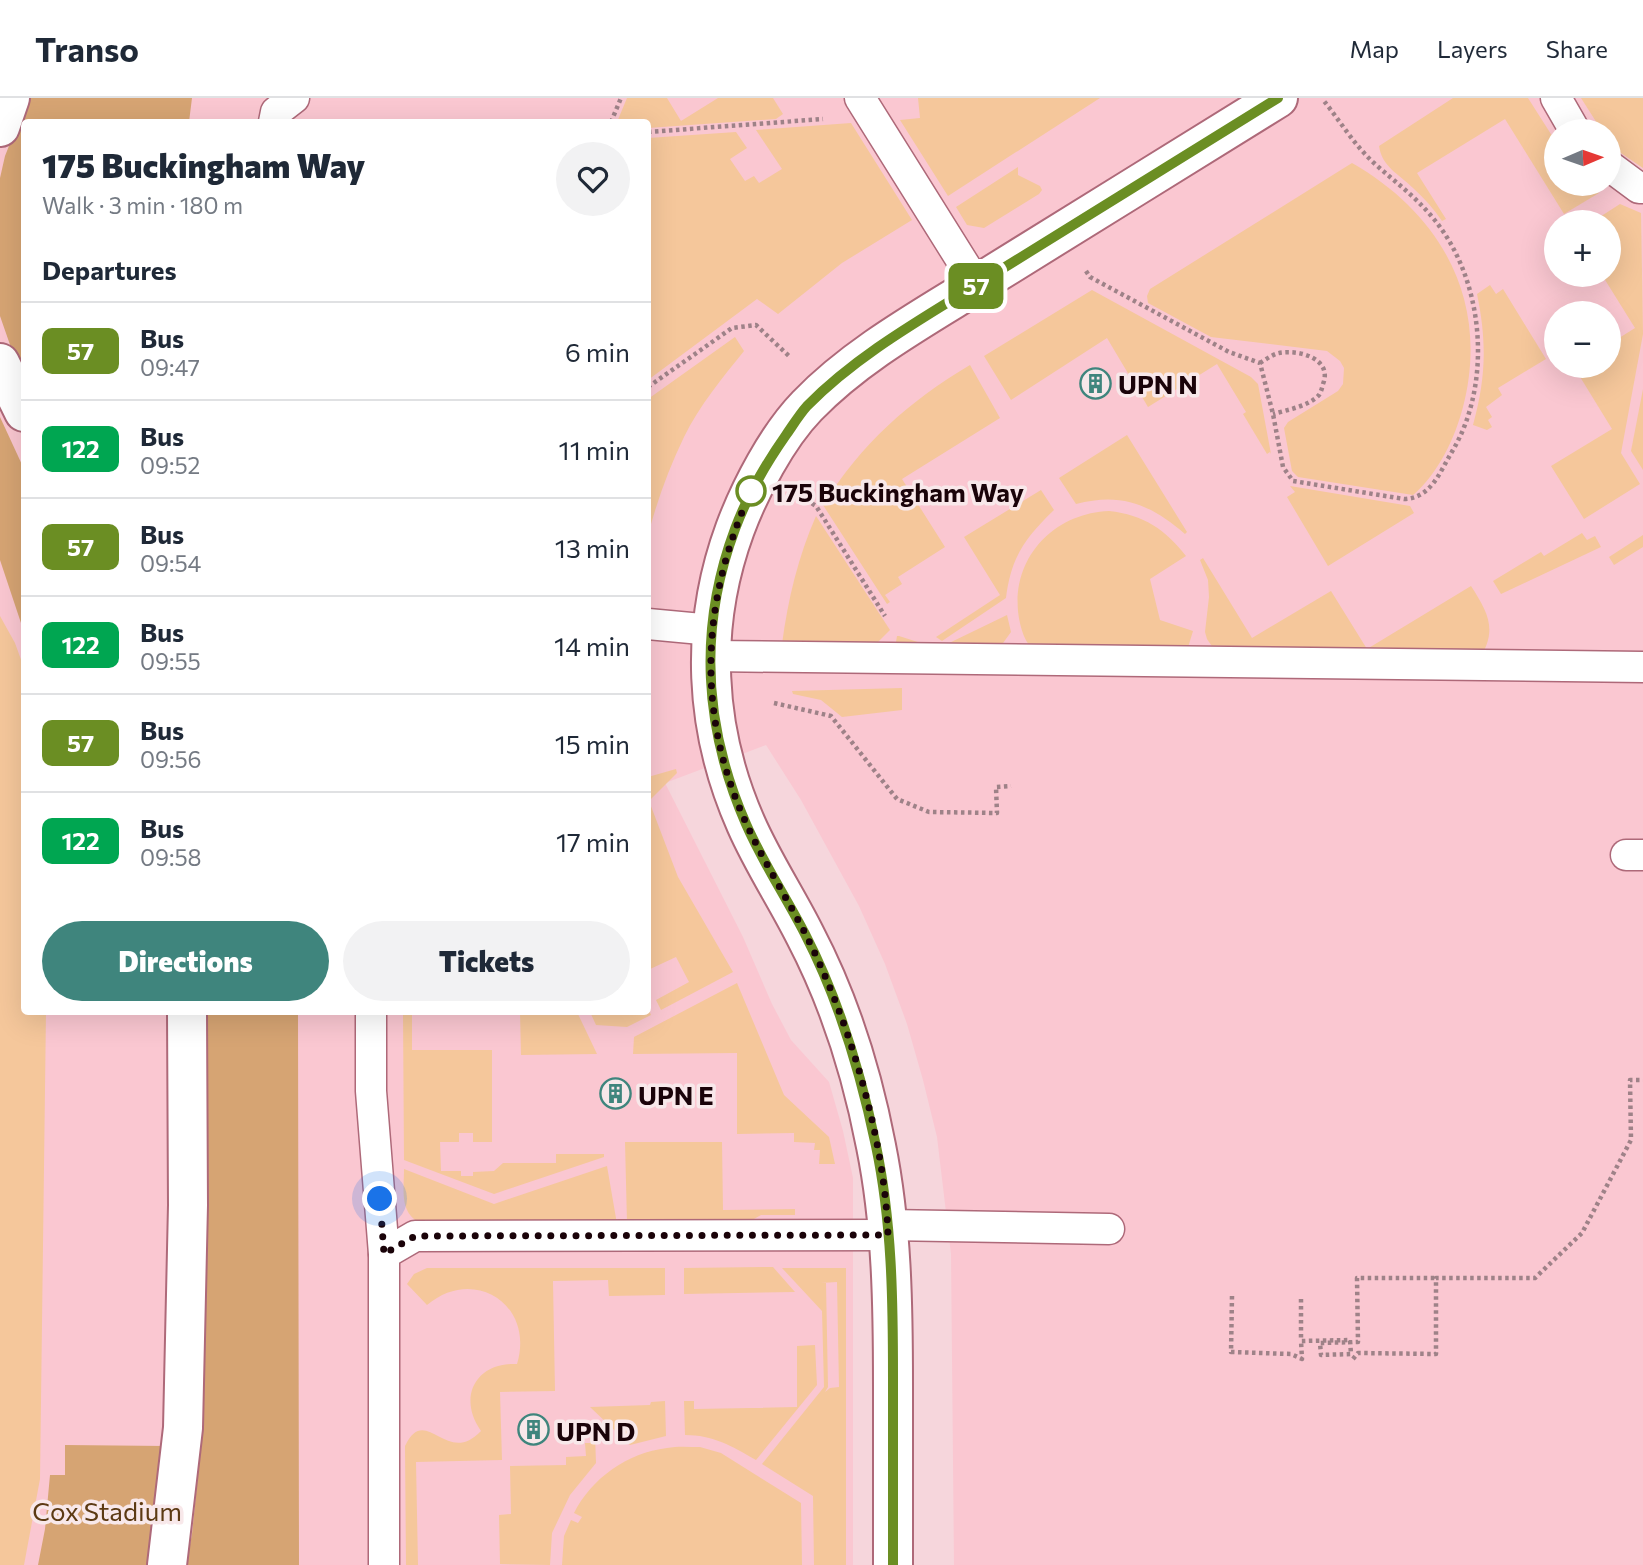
<!DOCTYPE html>
<html lang="en">
<head>
<meta charset="utf-8">
<style>
	body { margin:0; font-family:Commissioner,sans-serif; background:#f2f2f3; color:#1f2937; height:100vh; display:flex; flex-direction:column; font-size:26px; white-space:nowrap }
	* { box-sizing:border-box; margin:0 }
	p { font-size:23px; color:#747a83 }
	.icon { flex:none; width:38px; height:38px; fill:none; stroke:currentColor; stroke-width:2; stroke-linecap:round; stroke-linejoin:round }
	.map { position:relative; flex:1; overflow:hidden }
	.details { position:absolute; left:21px; top:21px; width:630px; height:896px; display:flex; flex-direction:column; background:#fff; border-radius:7px; box-shadow:0 7px 28px #0002 }
	.details>* { flex:none }
	.badge { padding:0 14px; border-radius:10px; font-size:24px; line-height:46px }
	.needle { width:46px; rotate:88deg }
	.tools { position:absolute; left:1544px; top:21px; display:grid; gap:14px }
	.tools a { display:grid; place-items:center; width:77px; height:77px; border-radius:50%; background:#fff; box-shadow:0 7px 28px #0002; font-size:35px }
	.you { position:absolute; width:35px; height:35px; margin:-18px; border:5px solid #fff; border-radius:50%; background:#1a73e8; box-shadow:0 0 0 10px #1a73e833 }
	.map>.badge { position:absolute; translate:-50% -50%; box-shadow:0 0 0 4px #fff }
	h2 { padding:0 21px; font-size:26px; line-height:63px }
	.round { display:grid; place-items:center; flex:none; width:74px; height:74px; border-radius:37px; background:#f2f2f3 }
	.head { display:flex; align-items:center; justify-content:space-between; height:119px; padding:0 21px }
	h1 { font-size:33px; font-weight:800; line-height:52px }
	.primary-button { display:flex; gap:14px; margin-top:auto; padding:14px 21px }
	.primary-button a { flex:1; height:80px; border-radius:42px; background:#3f857d; color:#fff; font-size:28px; font-weight:800; line-height:80px; text-align:center }
	.primary-button a+a { background:#f2f2f3; color:#1f2937 }
	ul { padding:0; list-style:none }
	li { display:flex; align-items:center; gap:21px; height:98px; padding:0 21px; border-top:2px solid #e0e1e3 }
	li div { flex:1 }
	li b { display:block; font-size:26px }
	li em { font-style:normal }
	li .badge { min-width:77px; font-weight:700; text-align:center }
	header { display:flex; align-items:center; gap:42px; box-sizing:border-box; height:98px; padding:0 35px; background:#fff; border-bottom:2px solid #e0e1e3 }
	header strong { font-size:33px }
	nav { display:flex; gap:38px; margin-inline-start:auto; font-size:24px }
	.map>svg:first-child { display:block }
	.built { fill:#fac7d1; fill-rule:evenodd }
	.green { fill:#f5c79b; fill-rule:evenodd }
	.forest { fill:#d6a473 }
	.lines { fill:none; stroke-linecap:round; stroke-linejoin:round }
	.service-casing { stroke:#ae6979; stroke-width:33 }
	.minor-casing { stroke:#ae6979; stroke-width:42 }
	.path { stroke:#9e8288; stroke-width:4.5; stroke-dasharray:3.5 3.5; stroke-linecap:butt }
	.service { stroke:#fff; stroke-width:30 }
	.minor { stroke:#fff; stroke-width:38 }
	.line-casing { stroke:#fff; stroke-width:16 }
	.line { stroke:#6b8e23; stroke-width:10 }
	.walk { stroke:#1a0309; stroke-width:7; stroke-dasharray:0 12.6 }
	.stop-dot { fill:#fff; stroke:#6b8e23; stroke-width:3.5 }
	.labels { text-anchor:middle; dominant-baseline:central; stroke-width:7; stroke-linejoin:round; paint-order:stroke }
	.poi-label { font-size:26px; font-weight:bold; fill:#1a0309; stroke:#f8e8ea; text-anchor:start }
	.stop-label { font-size:26px; font-weight:bold; fill:#1a0309; stroke:#f8e8ea; text-anchor:start }
	.park-label { font-size:26px; fill:#5c3a13; stroke:#f8e8ea }
</style>
</head>
<body>
<header>
<strong>Transo</strong>
<nav><a>Map</a><a>Layers</a><a>Share</a></nav>
</header>
<div class="map">
<svg width="1643" height="1467" viewBox="0 0 1643 1467">
	<rect width="100%" height="100%" fill="#f6d6dc"/>
	<!-- built -->
	<path class="built" d="M0,0H1643V1467H954L951,1156L937,1039L923,982L907,926L885,866L859,808L801,702L766,647L665,685L743,839L772,906L791,942L829,984L843,1033L853,1080V1467H0ZM24,24H648V914H24ZM1556,33H1608V86H1556ZM1556,124H1608V177H1556ZM1556,215H1608V268H1556Z"/>
	<!-- green -->
	<g class="green">
		<path d="M627,0H667L681,23L718,0H773L783,16L776,21L648,30V24H617Z"/>
		<path d="M918,0H1100L948,98L900,22L920,20Z"/>
		<path d="M1453,0H1528L1556,44V86H1588L1599,95L1564,116L1505,21L1417,75L1446,121L1442,123C1434,111 1424,100 1413,90C1399,76 1382,69 1379,48Z"/>
		<path d="M1581,0H1643V70L1618,53L1608,43V33H1602Z"/>
		<path d="M851,25L912,122L842,165L778,216L757,201L648,282V40L736,34L747,50L730,61L745,83L754,78L759,85L782,71L756,32Z"/>
		<path d="M1352,65C1443,117 1490,205 1463,309C1455,340 1438,376 1413,397L1298,379L1292,373L1284,330L1288,324L1338,293L1343,286L1344,270L1340,263L1327,253L1211,239L1148,205L1147,198L1150,191Z"/>
		<path d="M1018,69V77L1040,88L1042,92L1039,96L984,130L967,127L956,109Z"/>
		<path d="M1620,106L1641,115L1643,236L1621,355L1640,386L1584,421L1551,368L1612,331L1574,269L1608,268V247L1635,230L1602,177H1608V124H1592Z"/>
		<path d="M1490,187L1496,196L1503,191L1546,261L1498,290L1502,297L1486,309L1492,319L1488,322L1492,329L1487,332L1473,327C1486,280 1487,244 1477,196Z"/>
		<path d="M1092,192L1251,279L1258,286L1271,356L1270,354L1267,356L1243,316L1246,314L1217,266L1148,309L1107,240L1011,302L984,258Z"/>
		<path d="M735,239L744,253C723,279 699,308 684,339C669,370 657,403 648,437V301Z"/>
		<path d="M970,267L1000,320L902,381L945,449L898,479L902,486L885,497L890,504L887,506L823,407C862,345 908,304 970,267Z"/>
		<path d="M1643,291V372L1631,353Z"/>
		<path d="M1127,337L1187,434L1185,436C1150,406 1121,394 1076,406L1059,380Z"/>
		<path d="M1290,388L1410,408L1414,415L1328,468L1287,399L1295,394Z"/>
		<path d="M1041,392L1054,412C1025,440 1011,459 1006,500L942,543L936,539L1000,497L964,439Z"/>
		<path d="M1109,413C1144,417 1165,431 1186,458L1150,481L1160,522L1193,533L1186,556L1034,553C1032,550 1029,547 1027,544C1022,536 1019,523 1018,513C1013,457 1056,415 1109,413Z"/>
		<path d="M816,418L890,532L873,549L782,546C788,501 798,459 816,418Z"/>
		<path d="M1582,435L1587,442L1595,438L1601,449L1501,496L1493,483L1541,454L1544,458Z"/>
		<path d="M1643,437V449L1614,467L1609,459Z"/>
		<path d="M1203,460L1252,540L1331,493L1367,551L1471,488C1489,516 1498,533 1478,563L1218,557L1207,541L1205,534L1209,499L1208,482L1200,462Z"/>
		<path d="M1007,517L1011,534L998,552L895,550L897,538H899L924,546L945,547Z"/>
		<path d="M0,518L15,545L24,570V914H46L40,1381L24,1467H0Z"/>
		<path d="M902,590V612L842,619L821,602L793,596L792,593Z"/>
		<path d="M676,671L677,675L649,703L678,779L733,874L661,912L656,902L689,884L676,859L648,872V679Z"/>
		<path d="M737,885L784,997L829,1039L835,1066H819L820,1052H814L815,1045L794,1044V1035L737,1036V955L633,956L634,939Z"/>
		<path d="M648,910L651,917L627,929L596,927L590,914H648Z"/>
		<path d="M403,914H412V952H492V1044H473V1035H459V1044H440L441,1073H461V1078H473V1074L494,1073L503,1065H556V1056H604V1059L494,1096L404,1062Z"/>
		<path d="M520,914H577L597,956L521,957Z"/>
		<path d="M625,1044H722L723,1112L795,1111V1117H761L747,1125H627Z"/>
		<path d="M607,1068L617,1126L421,1125C399,1116 404,1091 404,1071L494,1106Z"/>
		<path d="M773,1169L795,1194L684,1196V1170Z"/>
		<path d="M427,1170H665V1197L609,1198L608,1182L553,1183L555,1293L500,1294L502,1362L416,1364L418,1467H406L405,1348C426,1304 446,1370 481,1333C457,1299 476,1264 517,1266C535,1207 474,1167 427,1207L407,1186L414,1176Z"/>
		<path d="M782,1170H846V1467H814L813,1398L762,1366L824,1289L822,1213ZM837,1184L839,1289L830,1290L825,1294L828,1289L826,1185H821Z"/>
		<path d="M815,1247L817,1287L756,1362C732,1348 713,1337 685,1337L684,1303H694V1311L797,1309V1248Z"/>
		<path d="M665,1303L666,1338L630,1347L590,1309L650,1307L651,1304Z"/>
		<path d="M590,1337H595L596,1365L570,1397L552,1435L550,1467L500,1466L499,1417L511,1416L510,1368L566,1367V1359L586,1358L585,1345H590Z"/>
		<path d="M700,1349L721,1355L801,1405L802,1467H562L564,1438L571,1422L578,1425L582,1419L574,1415C592,1380 627,1355 667,1350C677,1348 689,1349 700,1349Z"/>
	</g>
	<!-- forest -->
	<g class="forest">
		<path d="M28,0H192L189,24H24V287L0,218V80L5,58Z"/>
		<path d="M0,319L24,371V534L0,462Z"/>
		<path d="M202,914H298L299,1467H186L192,1436L199,1366Z"/>
		<path d="M65,1347L166,1348L154,1467H38L45,1431L50,1377H65Z"/>
	</g>
	<g class="lines">
		<defs>
			<g id="service">
				<path d="M860,0L977,187"/>
				<path d="M1556,0L1575,33"/>
				<path d="M274,24L276,14L294,0"/>
				<path d="M1608,67L1639,90H1643"/>
				<path d="M648,526L712,532"/>
				<path d="M711,558L1643,569"/>
				<path d="M1626,757H1643"/>
				<path d="M371,914V993L384,1156"/>
				<path d="M888,1127L1109,1131"/>
				<path d="M384,1467V1156L415,1138L889,1137"/>
			</g>
			<g id="minor">
				<path d="M0,29L10,0"/>
				<path d="M0,265L24,314"/>
				<path d="M167,1467L183,1330L188,1107L187,914"/>
				<path d="M893,1467C893,1407 893,1348 893,1288C893,1208 892,1127 876,1048C862,975 839,902 805,837C786,799 763,765 746,726C704,631 699,529 735,431C750,391 777,339 807,308C858,255 927,218 989,179C1085,119 1182,60 1278,0"/>
			</g>
		</defs>
		<!-- service casing -->
		<use href="#service" class="service-casing"/>
		<!-- minor casing -->
		<use href="#minor" class="minor-casing"/>
		<!-- path -->
		<g class="path">
			<path d="M611,24L621,0"/>
			<path d="M648,34L823,21"/>
			<path d="M1086,173L1090,179L1229,254L1260,265L1273,316L1283,369L1293,383L1404,401C1432,400 1440,373 1453,352C1493,283 1484,181 1433,120C1415,98 1395,84 1374,65C1355,48 1340,23 1324,3"/>
			<path d="M1260,265C1265,262 1273,256 1279,255C1299,251 1333,261 1323,286C1322,290 1321,294 1319,297C1309,308 1287,312 1273,316"/>
			<path d="M648,289L732,230L756,227L790,259"/>
			<path d="M800,398L816,408L885,518"/>
			<path d="M774,605L831,618L897,701L929,714L997,715L996,689L1011,688"/>
			<path d="M1232,1198L1231,1254L1291,1256L1302,1261L1301,1243L1350,1242L1351,1256L1321,1257L1320,1245L1358,1244L1357,1180H1436"/>
			<path d="M1301,1201V1242"/>
			<path d="M1353,1261L1358,1255L1436,1256V1180H1535L1582,1135L1631,1042L1630,982H1643"/>
		</g>
		<!-- service -->
		<use href="#service" class="service"/>
		<!-- minor -->
		<use href="#minor" class="minor"/>
	</g>
	<g class="lines">
		<defs>
			<path id="line" d="M893,1467C893,1404 893,1342 893,1279C893,1202 892,1124 876,1048C861,976 839,902 805,836C786,799 763,765 746,726C704,630 698,530 735,431C748,396 765,367 786,337C793,327 799,317 807,308C859,255 927,218 989,179C1085,119 1182,60 1278,0"/>
		</defs>
		<!-- line casing -->
		<use href="#line" class="line-casing"/>
		<!-- line -->
		<use href="#line" class="line"/>
		<!-- walk -->
		<path class="walk" d="M380,1101L384,1156L415,1138L888,1137C885,1041 849,922 806,837C787,800 765,766 748,729C695,617 701,502 752,391L751,393"/>
	</g>
	<!-- icons -->
	<defs>
		<symbol id="building-ring" viewBox="-11 -11 22 22"><circle r="9.5" fill="#f8e8ea" stroke="#3f857d" stroke-width="1.5"/><path d="M-4-6H4V6H1V3H-1V6H-4ZM-2.5-4.3h1.7v1.8h-1.7ZM.8-4.3h1.7v1.8H.8ZM-2.5-1h1.7V.8h-1.7ZM.8-1h1.7V.8H.8Z" fill="#3f857d"/></symbol>
	</defs>
	<g fill-rule="evenodd">
		<use href="#building-ring" x="1078" y="268" width="35" height="35"/>
		<use href="#building-ring" x="598" y="978" width="35" height="35"/>
		<use href="#building-ring" x="516" y="1314" width="35" height="35"/>
	</g>
	<!-- markers -->
	<circle class="stop-dot" cx="751" cy="393" r="14"/>
	<g class="labels">
		<!-- poi labels -->
		<g class="poi-label">
			<text x="1118" y="285">UPN N</text>
			<text x="638" y="996">UPN E</text>
			<text x="556" y="1332">UPN D</text>
		</g>
		<!-- stop labels -->
		<g class="stop-label">
			<text x="772" y="393">175 Buckingham Way</text>
		</g>
		<!-- park labels -->
		<g class="park-label">
			<text x="107" y="1412">Cox Stadium</text>
		</g>
	</g>
</svg>
<div class="tools">
<a><svg class="needle" viewBox="-14 -14 28 28"><path d="M0-13l5 13h-10z" fill="#e53935"/><path d="M0 13l5-13h-10z" fill="#747a83"/></svg></a>
<a>+</a>
<a>−</a>
</div>
<div class="you" style="left:380px;top:1101px"></div>
<b class="badge" style="left:976px;top:188px;background:#6b8e23;color:#fff">57</b>
<section class="details">
<div class="head"><div><h1>175 Buckingham Way</h1><p>Walk · 3 min · 180 m</p></div><a class="round"><svg class="icon" aria-label="heart" viewBox="0 0 24 24"><path d="M12 20l-8-8c-3-5 5-10 8-4 3-6 11-1 8 4z"/></svg></a></div>
<h2>Departures</h2>
<ul>
<li><span class="badge" style="background:#6b8e23;color:#fff">57</span><div><b>Bus</b><p>09:47</p></div><em>6 min</em></li>
<li><span class="badge" style="background:#00a651;color:#fff">122</span><div><b>Bus</b><p>09:52</p></div><em>11 min</em></li>
<li><span class="badge" style="background:#6b8e23;color:#fff">57</span><div><b>Bus</b><p>09:54</p></div><em>13 min</em></li>
<li><span class="badge" style="background:#00a651;color:#fff">122</span><div><b>Bus</b><p>09:55</p></div><em>14 min</em></li>
<li><span class="badge" style="background:#6b8e23;color:#fff">57</span><div><b>Bus</b><p>09:56</p></div><em>15 min</em></li>
<li><span class="badge" style="background:#00a651;color:#fff">122</span><div><b>Bus</b><p>09:58</p></div><em>17 min</em></li>
</ul>
<div class="primary-button"><a>Directions</a><a>Tickets</a></div>
</section>
</div>
</body>
</html>
